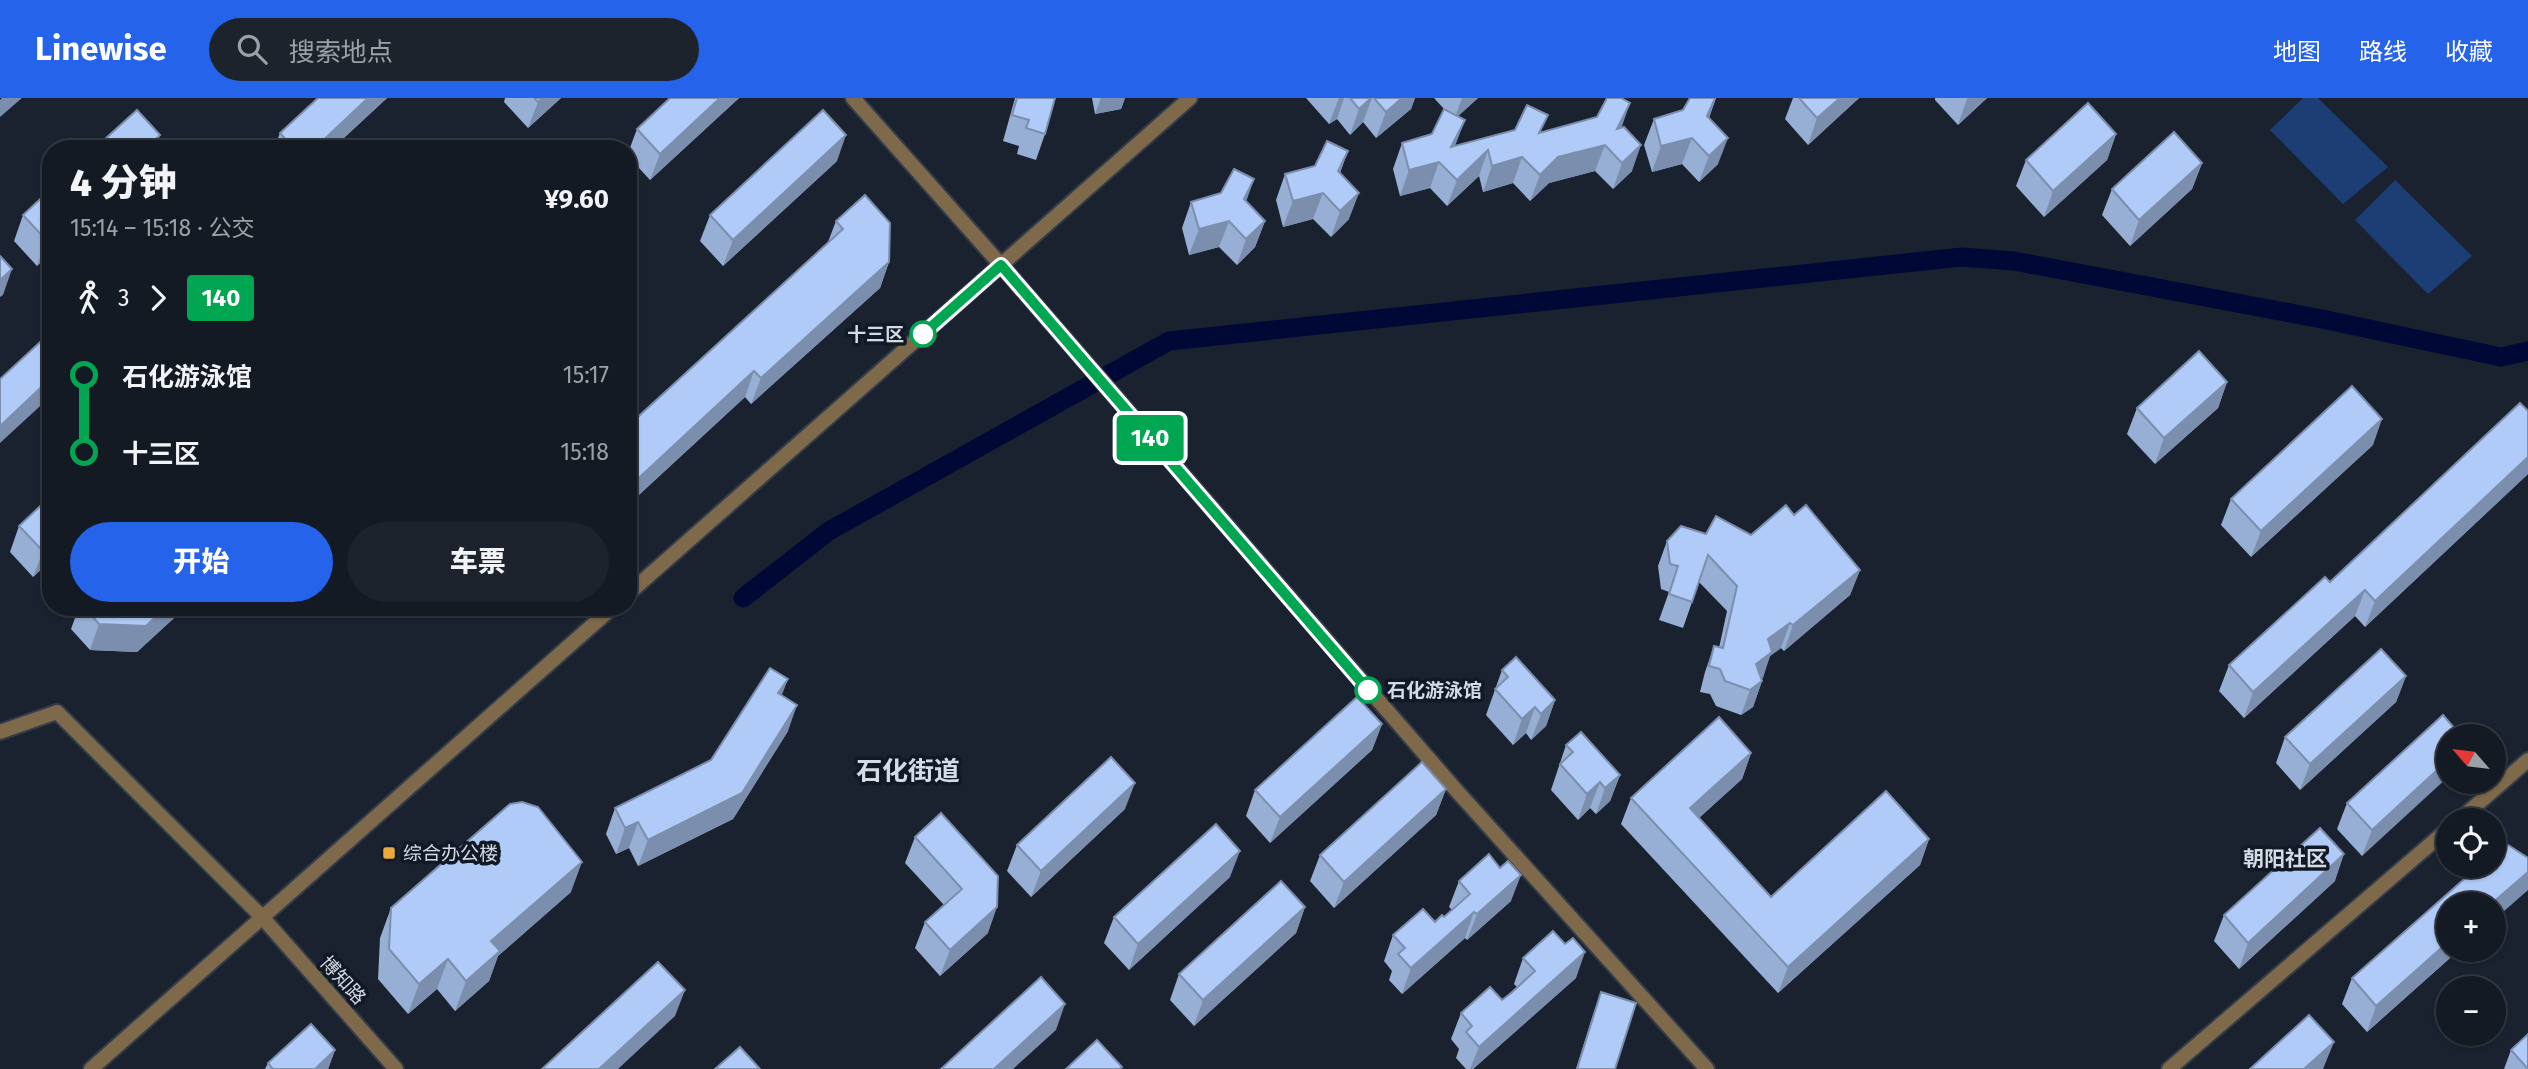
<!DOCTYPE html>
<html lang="zh">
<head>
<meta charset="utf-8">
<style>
	body { margin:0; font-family:"Fira Sans","Noto Sans SC",sans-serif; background:#1d232c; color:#f1f3f6; height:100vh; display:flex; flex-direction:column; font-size:26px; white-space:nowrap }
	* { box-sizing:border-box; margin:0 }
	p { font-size:23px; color:#9da1a6 }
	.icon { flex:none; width:38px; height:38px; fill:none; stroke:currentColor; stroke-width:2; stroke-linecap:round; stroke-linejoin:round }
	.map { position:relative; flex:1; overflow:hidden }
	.drawer { position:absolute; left:42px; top:42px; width:595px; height:476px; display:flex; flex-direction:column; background:#141a24; border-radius:28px; box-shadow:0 2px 5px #0004,0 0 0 2px #333841 }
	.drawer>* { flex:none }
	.badge { padding:0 14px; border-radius:5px; font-size:24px; line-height:46px }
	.needle { width:46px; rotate:298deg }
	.controls { position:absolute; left:2436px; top:626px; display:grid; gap:14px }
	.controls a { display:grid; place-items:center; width:70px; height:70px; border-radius:50%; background:#141a24; box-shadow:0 2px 5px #0004,0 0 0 2px #333841; font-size:35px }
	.map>.badge { position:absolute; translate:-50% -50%; box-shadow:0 0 0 4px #fff }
	.legs { display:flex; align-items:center; gap:10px; height:77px; padding:0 28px; font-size:23px }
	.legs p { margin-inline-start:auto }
	.headline { display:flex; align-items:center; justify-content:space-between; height:119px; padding:0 28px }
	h1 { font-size:38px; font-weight:800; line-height:52px }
	.button { display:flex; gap:14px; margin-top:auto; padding:14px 28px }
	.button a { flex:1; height:80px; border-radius:42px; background:#2563eb; color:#fff; font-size:28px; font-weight:800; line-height:80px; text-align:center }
	.button a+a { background:#1d232c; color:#f1f3f6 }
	ul { padding:0 28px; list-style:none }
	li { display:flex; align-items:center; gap:24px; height:77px; font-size:26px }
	li i { display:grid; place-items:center; width:10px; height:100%; margin:0 9px; background:currentColor }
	li i::after { content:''; width:18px; height:18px; margin:-9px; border:5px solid; border-radius:50%; background:#141a24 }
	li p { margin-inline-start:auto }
	li:first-child i { background:linear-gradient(#0000 50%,currentColor 0) }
	li:last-child i { background:linear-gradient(currentColor 50%,#0000 0) }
	header { display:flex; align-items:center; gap:42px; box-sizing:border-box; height:98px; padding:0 35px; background:#2563eb; color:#fff }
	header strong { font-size:33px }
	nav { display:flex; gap:38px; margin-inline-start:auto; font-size:24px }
	.search { width:490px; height:63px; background:#1d232c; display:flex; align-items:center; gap:18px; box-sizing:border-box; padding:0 24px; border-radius:38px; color:#9da1a6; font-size:26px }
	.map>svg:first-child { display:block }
	.green { fill:#1c3e74 }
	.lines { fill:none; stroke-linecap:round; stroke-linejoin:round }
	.canal { stroke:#000835; stroke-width:19 }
	.minor-casing { stroke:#343c49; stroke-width:18 }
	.tertiary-casing { stroke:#343c49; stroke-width:18 }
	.minor { stroke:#7e694b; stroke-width:14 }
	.tertiary { stroke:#7e694b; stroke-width:14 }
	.wall { fill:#97afd4 }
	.shaded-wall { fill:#7b8ead }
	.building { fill:#b0cbf7; stroke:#7b8ead; stroke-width:2 }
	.line-1-casing { stroke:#fff; stroke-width:16 }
	.line-1 { stroke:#00a651; stroke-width:10 }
	.stop-1-dot { fill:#fff; stroke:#00a651; stroke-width:3.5 }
	.poi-dot { fill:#eba93a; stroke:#111926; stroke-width:2.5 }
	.labels { text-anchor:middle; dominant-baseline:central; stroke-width:7; stroke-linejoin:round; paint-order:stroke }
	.stop-label { font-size:19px; font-weight:bold; fill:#d5dbe4; stroke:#111926; text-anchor:end }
	.poi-label { font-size:19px; fill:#d5dbe4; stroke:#111926; text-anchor:start }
	.street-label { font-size:19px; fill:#d5dbe4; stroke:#111926 }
	.neighbourhood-label { font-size:21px; font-weight:bold; fill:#d5dbe4; stroke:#111926 }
	.district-label { font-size:26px; font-weight:bold; fill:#d5dbe4; stroke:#111926 }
</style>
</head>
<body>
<header>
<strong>Linewise</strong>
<div class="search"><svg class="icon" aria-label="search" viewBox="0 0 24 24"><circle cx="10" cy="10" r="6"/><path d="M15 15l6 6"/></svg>搜索地点</div>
<nav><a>地图</a><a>路线</a><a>收藏</a></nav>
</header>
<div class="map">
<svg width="2528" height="971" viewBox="0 0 2528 971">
	<rect width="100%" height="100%" fill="#1a2230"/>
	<!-- green -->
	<g class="green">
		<path d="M2303,0H2318L2388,69L2343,106L2270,32Z"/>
		<path d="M2395,82L2472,158L2428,196L2355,122Z"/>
	</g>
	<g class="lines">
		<!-- canal -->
		<path class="canal" d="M743,500L829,433L1169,243L1962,159L2014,163L2322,221L2501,259L2528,253"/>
		<defs>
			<g id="minor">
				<path d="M853,0L1001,167L1456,692L1707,971"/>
				<path d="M0,634L57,614L262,819"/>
				<path d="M2458,723L2528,662"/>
				<path d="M2169,971L2448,731"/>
			</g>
			<g id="tertiary">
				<path d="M628,496L1190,0"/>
				<path d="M262,819L396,971"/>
				<path d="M91,971L613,509"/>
			</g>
		</defs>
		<!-- minor casing -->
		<use href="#minor" class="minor-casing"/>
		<!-- tertiary casing -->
		<use href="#tertiary" class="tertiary-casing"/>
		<!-- minor -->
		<use href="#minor" class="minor"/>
		<!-- tertiary -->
		<use href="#tertiary" class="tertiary"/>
	</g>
	<!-- wall -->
	<g class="wall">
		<path d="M318,0H387L332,51H274L280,35Z"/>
		<path d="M505,0H561L528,30L504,4Z"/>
		<path d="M739,0L650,82L628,58V55L637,31Z"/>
		<path d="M1015,0H1055L1045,36L1036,62L1017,56L1019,48L1003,43Z"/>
		<path d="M1092,0H1125L1121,11L1095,16Z"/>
		<path d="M1306,0H1415L1411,11L1376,40L1363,24L1350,37L1337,21L1329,26Z"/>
		<path d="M1434,0H1478L1458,18L1455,48L1515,32L1541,34L1621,30L1632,73L1613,91L1595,73L1549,85L1530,103L1513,85L1483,94L1479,78L1447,108L1430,90L1400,98L1393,71L1402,45L1432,36L1445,12Z"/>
		<path d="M1716,0L1709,20L1718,66L1699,84L1682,66L1652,74L1644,47L1654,21L1683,12Z"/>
		<path d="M1793,0H1859L1808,47L1785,21Z"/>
		<path d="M1935,0H1987L1958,27L1935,2Z"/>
		<path d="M2116,36L2107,62L2044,119L2016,88L2026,62Z"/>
		<path d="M1348,53L1340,75L1349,121L1331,139L1313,121L1283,129L1276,102L1285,76L1315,68Z"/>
		<path d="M837,63L723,168L700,143L710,117Z"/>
		<path d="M2202,65L2192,91L2130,148L2102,117L2112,91Z"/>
		<path d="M51,91V155L37,168L14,143L23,117Z"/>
		<path d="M1246,103L1265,123L1255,149L1237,167L1219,149L1189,157L1182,130L1191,104Z"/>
		<path d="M836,123L889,164L880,190L751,306L745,299L628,407L828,144Z"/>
		<path d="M2227,284L2218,310L2155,366L2127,336L2137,310Z"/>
		<path d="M2528,313V376L2365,529L2355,518L2244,620L2219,593L2229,567L2330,484Z"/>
		<path d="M2373,347L2251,459L2221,427L2231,401Z"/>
		<path d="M1794,417L1860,472L1850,497L1784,553L1781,550L1770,558L1761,581L1762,583L1753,609L1741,617L1716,608L1710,596L1700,594L1705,574L1714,548L1719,550L1727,513L1699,484L1683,530L1659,522L1669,494L1661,491L1658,468L1667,443L1706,436L1751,437Z"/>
		<path d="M19,428L51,462L33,479L10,454Z"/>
		<path d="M79,509H186L137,554L90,552L71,531Z"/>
		<path d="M383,509H413L404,517L387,514Z"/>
		<path d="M1502,572L1555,602L1546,628L1531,642L1526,635L1513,647L1486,617Z"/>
		<path d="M2406,578L2396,604L2300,692L2276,665L2285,639Z"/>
		<path d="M782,597L788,633L733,721L638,768L629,750L616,756L606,736L615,710L711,662Z"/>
		<path d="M1382,626L1372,652L1270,745L1246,718L1255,692Z"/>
		<path d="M2462,639L2362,758L2337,731L2347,705Z"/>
		<path d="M1566,647L1620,677L1610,703L1596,716L1590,710L1578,722L1551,692Z"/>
		<path d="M1751,655L1742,681L1699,720L1771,799L1929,741L1920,767L1778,895L1621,726L1631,700Z"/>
		<path d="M1446,691L1436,717L1334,810L1310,783L1320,757Z"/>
		<path d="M1125,711L1031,799L1007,773L1017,747Z"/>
		<path d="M941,715L988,835L940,878L915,850L925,824L944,807L905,765L915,739Z"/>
		<path d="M1230,779L1129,872L1104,845L1114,819Z"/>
		<path d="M1459,783L1511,803L1467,842L1465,840L1402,896L1389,882L1392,873L1384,863L1393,837L1435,824L1444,819L1452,812L1449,809Z"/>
		<path d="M2335,783L2239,871L2214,843L2224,817Z"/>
		<path d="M2528,792L2448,852H2459L2367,934L2342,906L2352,880Z"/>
		<path d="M571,794L498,858L489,883L455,913L437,891L408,916L378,881L380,840L391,810Z"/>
		<path d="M1305,809L1296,835L1194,928L1170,902L1179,876Z"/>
		<path d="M1523,860L1576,880L1473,971H1466L1456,960L1459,951L1451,941L1461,915L1502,902L1517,889L1514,886Z"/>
		<path d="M1601,894L1615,971H1576L1592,920Z"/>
		<path d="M335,952L328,971H265L268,965Z"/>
		<path d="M2511,952L2528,971H2504Z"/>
	</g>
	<!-- shaded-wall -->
	<g class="shaded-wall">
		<path d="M2,0H22L0,19V2Z"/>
		<path d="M368,0H387L332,51H314Z"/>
		<path d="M542,0H561L528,30L538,4Z"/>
		<path d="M720,0H739L650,82L660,56Z"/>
		<path d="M1101,0H1125L1121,11L1095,16Z"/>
		<path d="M1339,0H1344L1337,21L1329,26Z"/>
		<path d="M1371,0H1372L1363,24L1350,37L1359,11Z"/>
		<path d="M1402,0H1415L1411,11L1376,40L1386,14Z"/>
		<path d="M1462,0H1478L1454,22Z"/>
		<path d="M1716,0L1707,24V18Z"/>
		<path d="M1840,0H1859L1808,47L1817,20Z"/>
		<path d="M1968,0H1987L1958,27L1967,1Z"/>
		<path d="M1630,5L1621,31H1617Z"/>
		<path d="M1465,22L1455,48L1451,49Z"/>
		<path d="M2116,36L2107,62L2044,119L2053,93Z"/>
		<path d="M160,37L155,51H145Z"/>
		<path d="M846,37L837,63L723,168L733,142Z"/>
		<path d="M1692,40L1682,66L1652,74L1661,48Z"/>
		<path d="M1728,40L1718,66L1699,84L1709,58Z"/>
		<path d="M1605,47L1595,73L1549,85L1530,103L1540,77L1558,59Z"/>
		<path d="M1641,47L1632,73L1613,91L1622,65Z"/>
		<path d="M1488,52L1479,78L1447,108L1457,82Z"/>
		<path d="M1348,53L1338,79V73Z"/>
		<path d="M1522,59L1513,85L1483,94L1492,68Z"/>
		<path d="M1439,64L1430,90L1400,98L1409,72Z"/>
		<path d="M2202,65L2192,91L2130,148L2139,122Z"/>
		<path d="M1254,81L1245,107L1244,101Z"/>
		<path d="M1323,95L1313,121L1283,129L1293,103Z"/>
		<path d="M1359,95L1349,121L1331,139L1340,113Z"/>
		<path d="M1229,123L1219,149L1189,157L1199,131Z"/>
		<path d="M1265,123L1255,149L1237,167L1246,141Z"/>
		<path d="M51,138V155L37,168L46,142Z"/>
		<path d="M889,164L880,190L751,306L761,280Z"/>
		<path d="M12,171L3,197L0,199V182Z"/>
		<path d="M754,273L745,299L628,407V390Z"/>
		<path d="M51,280V298L0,345V328Z"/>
		<path d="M2227,284L2218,310L2155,366L2164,340Z"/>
		<path d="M2382,321L2373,347L2251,459L2261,433Z"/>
		<path d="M2528,359V376L2365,529L2375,503Z"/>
		<path d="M51,445V462L33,479L43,453Z"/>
		<path d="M1860,472L1850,497L1784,553L1793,527Z"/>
		<path d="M2365,492L2355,518L2244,620L2253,594Z"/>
		<path d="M166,509H186L137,554L90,552L99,526Z"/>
		<path d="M407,509H413L404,517Z"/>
		<path d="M1790,525L1781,550L1770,558L1763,580L1747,592L1756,566L1768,541Z"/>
		<path d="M2406,578L2396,604L2300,692L2310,666Z"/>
		<path d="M788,581L778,607V595Z"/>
		<path d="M1762,583L1753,609L1741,617L1750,592Z"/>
		<path d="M1555,602L1546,628L1531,642L1541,616Z"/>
		<path d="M797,607L788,633L733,721L638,768L648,742Z"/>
		<path d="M1535,609L1526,635L1513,647L1522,621Z"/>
		<path d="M1382,626L1372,652L1270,745L1280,719Z"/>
		<path d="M1751,655L1742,681L1681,736L1690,710Z"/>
		<path d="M2448,662V679L2362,758L2372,732Z"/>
		<path d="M1620,677L1610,703L1596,716L1605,690Z"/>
		<path d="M1600,684L1590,710L1578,722L1587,696Z"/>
		<path d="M1135,685L1125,711L1031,799L1041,773Z"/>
		<path d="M1446,691L1436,717L1334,810L1344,784Z"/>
		<path d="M638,724L629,750L616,756L625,730Z"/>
		<path d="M1929,741L1920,767L1778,895L1788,869Z"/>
		<path d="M1240,753L1230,779L1129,872L1138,846Z"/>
		<path d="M2344,756L2335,783L2239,871L2248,845Z"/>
		<path d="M582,764L571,794L498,858L489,883L455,913L466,883L491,843Z"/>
		<path d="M2528,774V792L2494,822V807H2490Z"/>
		<path d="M1521,777L1511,803L1467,842L1477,816Z"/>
		<path d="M997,809L988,835L940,878L950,852Z"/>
		<path d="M1305,809L1296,835L1194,928L1203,902Z"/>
		<path d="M1474,814L1465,840L1402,896L1411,870Z"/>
		<path d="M2448,844V852H2459L2367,934L2376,908Z"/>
		<path d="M1585,854L1576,880L1473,971H1470L1479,949Z"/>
		<path d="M448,861L437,891L408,916L419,886Z"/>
		<path d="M685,892L675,918L618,971H599Z"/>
		<path d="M1065,906L1056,932L1013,971H994Z"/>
		<path d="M2334,944L2323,971H2304Z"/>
		<path d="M335,952L328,971H315Z"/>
	</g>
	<!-- building -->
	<g class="building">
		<path d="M318,0H368L314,51H294L280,35Z"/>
		<path d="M534,0H542L538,4Z"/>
		<path d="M670,0H720L660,56L637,31Z"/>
		<path d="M1017,0H1055L1045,36L1026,30L1029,22L1012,17Z"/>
		<path d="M1350,0H1371L1359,11Z"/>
		<path d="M1374,0H1402L1386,14Z"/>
		<path d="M1607,0H1621L1630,5L1617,31L1624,29L1641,47L1622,65L1605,47L1558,59L1540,77L1522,59L1492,68L1488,52L1457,82L1439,64L1409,72L1402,45L1432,36L1444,11L1465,22L1451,49L1515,32L1527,7L1548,17L1539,35L1597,19Z"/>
		<path d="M1690,0H1715L1707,18L1728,40L1709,58L1692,40L1661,48L1654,21L1683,12Z"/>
		<path d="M1799,0H1840L1817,20Z"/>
		<path d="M2088,5L2116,36L2053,93L2026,62Z"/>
		<path d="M137,12L160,37L145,51H94Z"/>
		<path d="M823,12L846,37L733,142L710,117Z"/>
		<path d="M2174,34L2202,65L2139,122L2112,91Z"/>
		<path d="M1327,43L1348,53L1338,73L1359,95L1340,113L1323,95L1293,103L1285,76L1315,68Z"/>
		<path d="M1234,71L1254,81L1244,101L1265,123L1246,141L1229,123L1199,131L1191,104L1221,95Z"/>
		<path d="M51,91V138L46,142L23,117Z"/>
		<path d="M865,97L890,125L889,164L761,280L754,273L628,390V328L843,131L836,123Z"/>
		<path d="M0,158L12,171L0,182Z"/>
		<path d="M51,234V280L0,328V281Z"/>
		<path d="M2199,253L2227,284L2164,340L2137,310Z"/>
		<path d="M2352,288L2382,321L2261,433L2231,401Z"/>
		<path d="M2520,305L2528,313V359L2375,503L2365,492L2253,594L2229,567L2325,479L2330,484Z"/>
		<path d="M51,398V445L43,453L19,428Z"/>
		<path d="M1786,407L1794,417L1806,407L1860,472L1793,527L1790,525L1768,541L1772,554L1756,566L1762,583L1750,592L1725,583L1720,571L1709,568L1714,548L1723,550L1737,488L1708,457L1692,504L1669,496L1678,468L1670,466L1667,443L1681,428L1706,436L1716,418L1751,437Z"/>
		<path d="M84,509H166L146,528L99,526Z"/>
		<path d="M2381,551L2406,578L2310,666L2285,639Z"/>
		<path d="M1516,559L1555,602L1541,616L1535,609L1522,621L1495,591L1508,579L1502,572Z"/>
		<path d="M770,570L788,581L778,595L797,607L742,695L648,742L638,724L625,730L615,710L711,662Z"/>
		<path d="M1357,599L1382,626L1280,719L1255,692Z"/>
		<path d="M2443,617L2462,639H2448V662L2372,732L2347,705Z"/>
		<path d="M1719,619L1751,655L1690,710L1771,799L1886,693L1929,741L1788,869L1631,700Z"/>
		<path d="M1581,634L1620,677L1605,690L1600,684L1587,696L1560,666L1573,654L1566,647Z"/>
		<path d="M1111,659L1135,685L1041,773L1017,747Z"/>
		<path d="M1422,664L1446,691L1344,784L1320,757Z"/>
		<path d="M522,704L538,709L582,764L491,843L500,853L466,883L448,861L419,886L389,851L391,810L510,706Z"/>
		<path d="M941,715L998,778L997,809L950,852L925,824L962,791L915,739Z"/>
		<path d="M1216,726L1240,753L1138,846L1114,819Z"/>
		<path d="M2320,730L2344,756L2248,845L2224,817Z"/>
		<path d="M2505,745L2528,760V774L2490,807H2448V844L2376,908L2352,880L2479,768H2494V755Z"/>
		<path d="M1489,756L1500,770L1508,763L1521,777L1477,816L1474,814L1411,870L1398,856L1405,850L1393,837L1423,811L1435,824L1442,817L1444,819L1470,796L1459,783Z"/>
		<path d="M1281,783L1305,809L1203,902L1179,876Z"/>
		<path d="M1553,833L1565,846L1573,840L1585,854L1479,949L1466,934L1472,928L1461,915L1490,889L1502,902L1510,896L1535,873L1523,860Z"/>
		<path d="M658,864L685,892L599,971H542Z"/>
		<path d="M1041,879L1065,906L994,971H941Z"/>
		<path d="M1601,894L1636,905L1615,971H1577Z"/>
		<path d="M2309,917L2334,944L2304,971H2250Z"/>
		<path d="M311,926L335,952L315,971H271L272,970L268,965Z"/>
		<path d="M2528,936V971L2511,952Z"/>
		<path d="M1097,942L1122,969L1119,971H1066Z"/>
		<path d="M740,949L760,971H715Z"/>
	</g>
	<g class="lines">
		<defs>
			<path id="line-1" d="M923,236L1001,167L1368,592"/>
		</defs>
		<!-- line-1 casing -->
		<use href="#line-1" class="line-1-casing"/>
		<!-- line-1 -->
		<use href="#line-1" class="line-1"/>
	</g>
	<!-- markers -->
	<g class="stop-1-dot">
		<circle cx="923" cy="236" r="12"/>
		<circle cx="1368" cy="592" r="12"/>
	</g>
	<rect class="poi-dot" x="382" y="748" width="14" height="14" rx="3.5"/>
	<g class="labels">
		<!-- stop labels -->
		<g class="stop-label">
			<text x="904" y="236">十三区</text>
			<text x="1387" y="592" text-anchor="start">石化游泳馆</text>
		</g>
		<!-- poi labels -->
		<g class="poi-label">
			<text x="403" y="755">综合办公楼</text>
		</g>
		<!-- street labels -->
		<g class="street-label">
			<text transform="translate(343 882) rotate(48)">博知路</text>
		</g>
		<!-- neighbourhood labels -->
		<g class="neighbourhood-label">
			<text x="2285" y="761">朝阳社区</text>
		</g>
		<!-- district labels -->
		<g class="district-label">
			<text x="908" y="673">石化街道</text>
		</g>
	</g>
</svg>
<div class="controls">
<a><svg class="needle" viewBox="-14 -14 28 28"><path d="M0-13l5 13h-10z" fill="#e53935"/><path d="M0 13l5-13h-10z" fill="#9da1a6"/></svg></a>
<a><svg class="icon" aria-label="locate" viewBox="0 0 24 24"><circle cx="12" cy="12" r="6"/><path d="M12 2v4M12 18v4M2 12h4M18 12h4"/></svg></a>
<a>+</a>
<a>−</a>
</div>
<b class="badge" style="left:1150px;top:340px;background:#00a651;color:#fff">140</b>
<section class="drawer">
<div class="headline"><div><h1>4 分钟</h1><p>15:14 – 15:18 · 公交</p></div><b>¥9.60</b></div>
<div class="legs"><svg class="icon" aria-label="walk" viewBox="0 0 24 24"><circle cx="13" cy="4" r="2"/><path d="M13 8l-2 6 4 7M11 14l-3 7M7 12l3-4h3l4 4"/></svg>3<svg class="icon" aria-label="forward" viewBox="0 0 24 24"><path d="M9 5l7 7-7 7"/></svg><b class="badge" style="background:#00a651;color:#fff">140</b></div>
<ul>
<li><i style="color:#00a651"></i><b>石化游泳馆</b><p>15:17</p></li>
<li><i style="color:#00a651"></i><b>十三区</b><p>15:18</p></li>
</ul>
<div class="button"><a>开始</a><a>车票</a></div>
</section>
</div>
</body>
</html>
